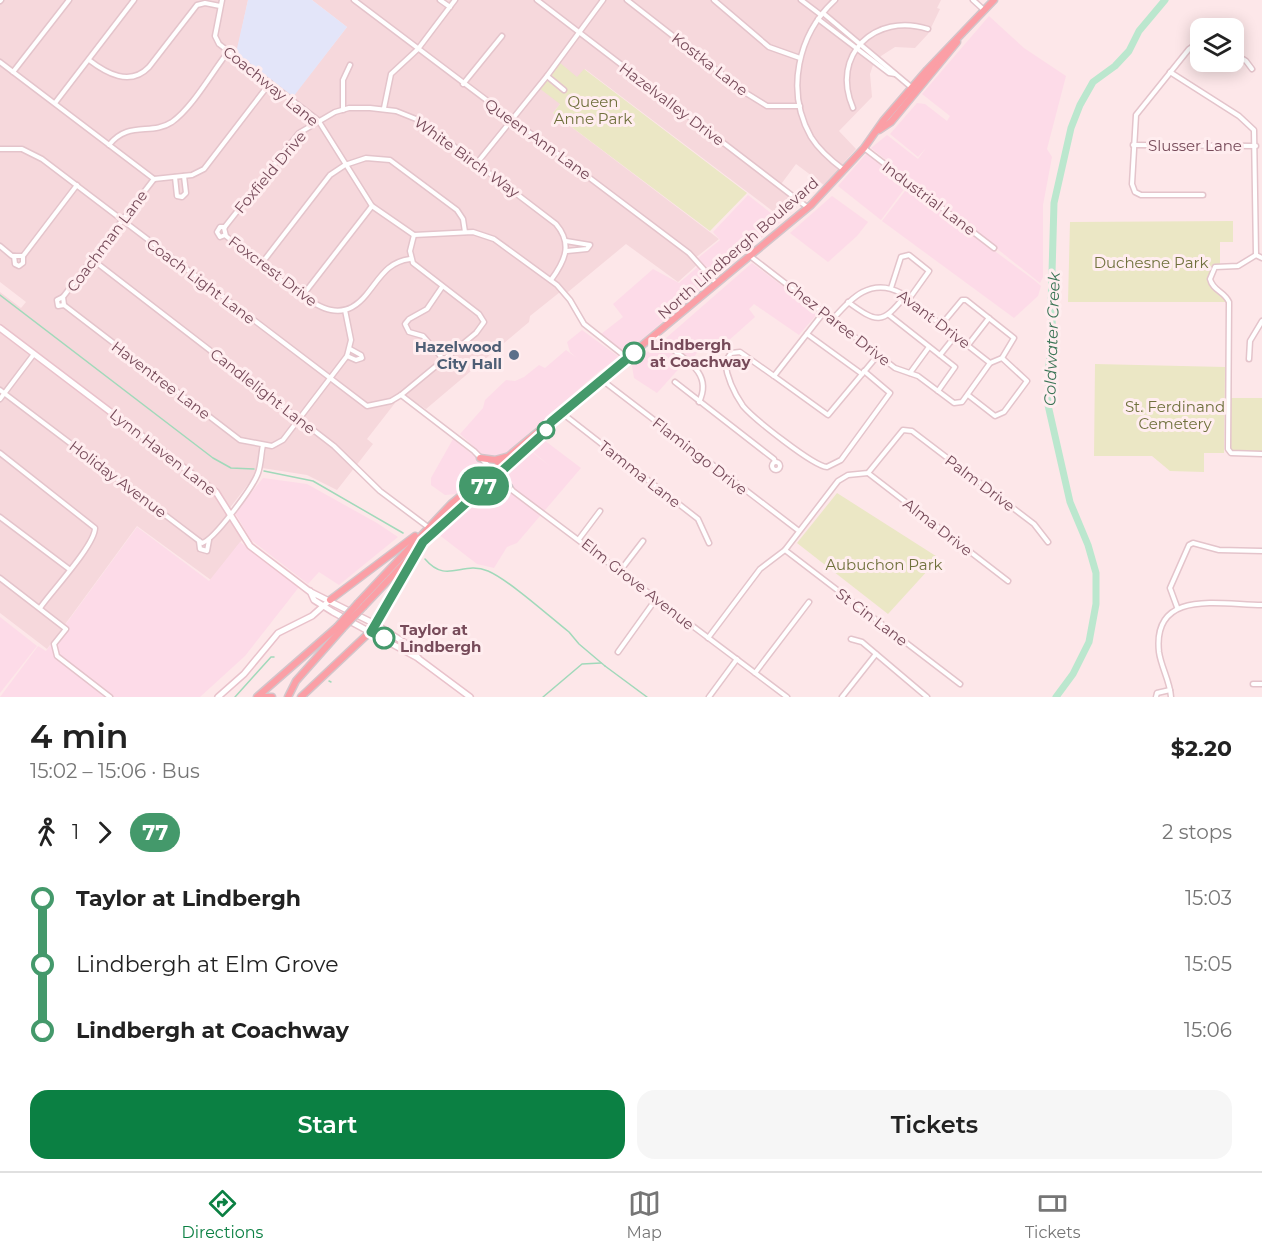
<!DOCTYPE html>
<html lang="en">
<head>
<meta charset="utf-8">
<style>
	body { margin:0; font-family:Montserrat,sans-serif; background:#f6f6f6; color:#222; height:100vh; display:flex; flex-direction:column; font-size:22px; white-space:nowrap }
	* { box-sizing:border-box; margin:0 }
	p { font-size:20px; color:#767676 }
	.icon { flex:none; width:33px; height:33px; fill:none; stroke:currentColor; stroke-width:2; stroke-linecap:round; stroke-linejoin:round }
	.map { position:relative; height:697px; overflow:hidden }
	.drawer { display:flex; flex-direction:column; background:#fff; flex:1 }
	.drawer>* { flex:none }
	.badge { padding:0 12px; border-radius:20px; font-size:21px; line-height:39px }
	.fabs { position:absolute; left:1190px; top:18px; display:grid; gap:12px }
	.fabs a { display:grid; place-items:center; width:54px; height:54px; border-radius:12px; background:#fff; box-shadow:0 3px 15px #0003; font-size:30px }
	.map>.badge { position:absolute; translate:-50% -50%; box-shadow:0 0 0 3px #fff }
	.legs { display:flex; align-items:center; gap:9px; height:66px; padding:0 30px; font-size:20px }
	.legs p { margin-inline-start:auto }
	.headline { display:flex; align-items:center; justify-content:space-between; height:102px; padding:0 30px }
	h1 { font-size:33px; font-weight:600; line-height:45px }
	.action { display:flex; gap:12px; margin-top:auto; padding:12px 30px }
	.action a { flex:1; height:69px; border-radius:18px; background:#0b8043; color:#fff; font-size:24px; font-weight:600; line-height:69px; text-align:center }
	.action a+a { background:#f6f6f6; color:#222 }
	ul { padding:0 30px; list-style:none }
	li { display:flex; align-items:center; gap:21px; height:66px; font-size:22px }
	li i { display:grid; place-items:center; width:9px; height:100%; margin:0 8px; background:currentColor }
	li i::after { content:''; width:15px; height:15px; margin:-8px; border:4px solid; border-radius:50%; background:#fff }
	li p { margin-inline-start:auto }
	li:first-child i { background:linear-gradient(#0000 50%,currentColor 0) }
	li:last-child i { background:linear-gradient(currentColor 50%,#0000 0) }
	.menu { display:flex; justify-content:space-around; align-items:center; height:84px; border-top:2px solid #e0e0e0; background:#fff; font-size:16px; color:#767676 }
	.menu a { display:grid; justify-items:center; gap:3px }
	.menu .current { color:#0b8043 }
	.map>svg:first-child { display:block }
	.residential { fill:#f6d8dc }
	.commercial { fill:#fddbe8 }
	.education { fill:#e3e5f9 }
	.green { fill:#ebe7c5 }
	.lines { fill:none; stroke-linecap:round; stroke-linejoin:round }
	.stream { stroke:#a1d9ba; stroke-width:1.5 }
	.river { stroke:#bbe7ce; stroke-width:7 }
	.street-casing { stroke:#e4c4cb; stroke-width:7 }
	.secondary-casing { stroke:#e9c2cb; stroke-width:8 }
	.primary-casing { stroke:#d3c5ca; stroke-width:9 }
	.street { stroke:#fff; stroke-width:4 }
	.secondary { stroke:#fff; stroke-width:5 }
	.primary { stroke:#fb9fa6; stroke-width:6 }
	.primary-bridge-casing { stroke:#d3c5ca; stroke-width:9; stroke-linecap:butt }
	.primary-bridge { stroke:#fb9fa6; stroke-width:6 }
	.line-1-casing { stroke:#fff; stroke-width:14 }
	.line-1 { stroke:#44996b; stroke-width:9 }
	.stop-1-dot { fill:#fff; stroke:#44996b; stroke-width:3 }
	.service-dot { fill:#5c6f8a; stroke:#ffedef; stroke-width:2 }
	.labels { text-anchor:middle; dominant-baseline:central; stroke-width:6; stroke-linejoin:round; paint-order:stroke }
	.street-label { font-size:15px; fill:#774b5a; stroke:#ffedef }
	.park-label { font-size:15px; fill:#70713d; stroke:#ffedef }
	.stop-label { font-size:15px; font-weight:bold; fill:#774b5a; stroke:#ffedef; text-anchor:start }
	.service-label { font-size:15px; font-weight:bold; fill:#4e5e75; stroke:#ffedef; text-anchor:end }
	.water-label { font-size:16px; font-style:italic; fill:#3b7556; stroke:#ffedef }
</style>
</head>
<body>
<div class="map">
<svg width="1262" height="697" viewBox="0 0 1262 697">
	<rect width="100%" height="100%" fill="#fde7e9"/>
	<!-- residential -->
	<path class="residential" d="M0,0H248L235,60L290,100L347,27L312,0H941L937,8L940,9L928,34L915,48L895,47L881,56L873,65L870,74L872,97L839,131L856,149L824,185L796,164L779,187L798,206L783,219L585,69L577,78L559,63L560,104L553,113L719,239L694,259L698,264L678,282L626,244L568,292H560L530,316L529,322L426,409L409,398L396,395L395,403L367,439L373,444L337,490L307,475L262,468L267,444L262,443L256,474L226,513L242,540L211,580L137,526L47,649L0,613V292L21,308L26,302L0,282Z"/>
	<!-- commercial -->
	<g class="commercial">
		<path d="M989,16L1024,48L1066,76L1047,149L1052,157L1043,205V277L1040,283L871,148L887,135L918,159L926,148L918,157L890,134L917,103L925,104L947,121L950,116L922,94Z"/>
		<path d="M866,154L907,185L881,220L838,186Z"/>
		<path d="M908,187L1034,280L1041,286L1038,296L1014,318L882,221Z"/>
		<path d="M748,195L781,221L626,353L601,334L623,317L613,304L653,269L679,283L693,271L699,265L698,258L720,240L713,232Z"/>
		<path d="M832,196L868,222L857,236L828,262L790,233Z"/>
		<path d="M752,263L818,313L799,335L754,304L749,309L755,317L727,342L720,337L712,348L703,344L692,360L672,344L666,338Z"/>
		<path d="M582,330L619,357L597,373L502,457L484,456L460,434L483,408L485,400L506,380L515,381L524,377L539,365L545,368L566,350L577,358L570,352L567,342Z"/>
		<path d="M654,346L664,351L666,348L684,363L657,393L634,378L632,366Z"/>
		<path d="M453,439L478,459L483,465V471L456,494L445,495L431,485V478Z"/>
		<path d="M544,440L581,468L517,543L507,547L494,568L477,564L438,534L532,452L551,467L533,452Z"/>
		<path d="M263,478L307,484L377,523L398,537L339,585L319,572L308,584L251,540L235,513Z"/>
		<path d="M137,527L209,581L240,542L299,587L245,656L200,697H0L38,646L46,651Z"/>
		<path d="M0,617L37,646L0,693Z"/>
	</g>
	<!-- education -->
	<path class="education" d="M248,0H312L347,27L293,97L236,53Z"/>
	<!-- green -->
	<g class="green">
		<path d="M559,62L577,77L584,69L747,193L710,231L553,113L560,104L539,88Z"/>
		<path d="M1233,221V242H1220V265L1215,267L1211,282L1226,297L1227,302H1068L1070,222Z"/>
		<path d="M1095,364L1225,367L1224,453H1204V472L1170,471L1152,456H1094Z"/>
		<rect x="1231" y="398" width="31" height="56"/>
		<path d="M837,493L939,558L888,614L797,543Z"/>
	</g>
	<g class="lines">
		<!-- stream -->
		<g class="stream">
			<path d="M0,295L213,458L231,468L254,469"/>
			<path d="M264,471L313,481L403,533"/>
			<path d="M425,559C447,585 462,560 488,571C509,580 550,617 569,632L579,644L605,666"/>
			<path d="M605,666L647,697"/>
			<path d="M329,681L331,682"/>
			<path d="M235,697L271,657H274"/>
			<path d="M543,697L582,664L601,663"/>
		</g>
		<!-- river -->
		<path class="river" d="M1056,697L1073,674L1089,642L1096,604V573L1088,545L1070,502L1048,405L1049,362L1054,343L1051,308L1054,203L1071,128L1080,105L1093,82L1115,66L1129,51L1139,31L1165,0"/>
		<defs>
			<g id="street">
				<path d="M222,0L215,36L219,44L318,120L372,206L414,235L473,232L494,239L557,285L570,300L584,324L627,358"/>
				<path d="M354,0L689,253L716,283"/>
				<path d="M440,0L450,7"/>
				<path d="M537,0L807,207"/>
				<path d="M627,0L746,93L767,106H800"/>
				<path d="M714,0L769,47L800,58"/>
				<path d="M801,0L821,15"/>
				<path d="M835,0C798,34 785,91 811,137C819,150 832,161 844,170"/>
				<path d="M973,0L984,10"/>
				<path d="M0,1L1,0"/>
				<path d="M823,13L911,87"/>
				<path d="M818,19L889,73L895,74"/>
				<path d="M1200,41L1189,49L1136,115L1132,184L1135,192L1141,195H1203"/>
				<path d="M1233,53L1246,61L1252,69"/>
				<path d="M89,60C106,73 130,87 149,67L197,5L205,3L220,6"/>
				<path d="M0,62L154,179"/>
				<path d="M13,72L69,0"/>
				<path d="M1170,72L1239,116L1254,130L1256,255"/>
				<path d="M547,76L564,90"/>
				<path d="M463,84L502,36"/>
				<path d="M55,103L134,0"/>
				<path d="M384,108L391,74L418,49L455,0"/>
				<path d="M853,108C830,55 875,12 928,29"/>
				<path d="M343,110V80L350,65"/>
				<path d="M109,145C129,120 151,136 172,122C193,107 212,72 228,52"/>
				<path d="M1133,145L1256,146"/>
				<path d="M864,148L994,248"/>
				<path d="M0,149H22L42,159L367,406L391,401L401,395L476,333L484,322L479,314L413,263L410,251L414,235"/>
				<path d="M477,163L547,76L603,0"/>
				<path d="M175,177L177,196L182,197L186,193L184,176"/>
				<path d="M154,179L192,175L204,169L270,83"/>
				<path d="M225,227H220L217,232L220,237L225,235"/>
				<path d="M566,241L590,245L587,249L567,251"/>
				<path d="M0,246L12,256H23"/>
				<path d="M14,256L15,264L19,266L23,263V256"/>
				<path d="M23,256L77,185"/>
				<path d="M750,256L895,368L918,376L954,403L962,402L990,363L901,293C871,277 851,298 833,319"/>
				<path d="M1262,258L1256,255L1238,266L1215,267L1210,279C1213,291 1224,291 1229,302L1228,449L1231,453L1262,454"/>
				<path d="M410,259C387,262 380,278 366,295C357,306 345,313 331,310C308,307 248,253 226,236L224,228L299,133L335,112L349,108H370L396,111L421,121L556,224C573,244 565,261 551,280"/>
				<path d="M93,260L334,446L380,491L428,527"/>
				<path d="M262,263L330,175L345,165L366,158L390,160L457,210L463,219L465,232"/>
				<path d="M442,287L427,309L409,319L405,324L409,332L423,336L443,359"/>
				<path d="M891,288L901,257L909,255L929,271L909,299"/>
				<path d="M303,295L372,206"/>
				<path d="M63,297L57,300L58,306L64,305L240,440L272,446L283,440L347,356L351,340L345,310"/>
				<path d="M848,302C877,323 882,325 905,296"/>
				<path d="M64,305L63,297L154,179"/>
				<path d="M824,312L774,376L828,415L878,355"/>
				<path d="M889,315L955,367L938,391"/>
				<path d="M942,324L962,300H966L1014,338L1002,358L990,363"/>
				<path d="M807,334L862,374"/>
				<path d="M655,335C674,355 716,368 699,402"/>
				<path d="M968,345L989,318"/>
				<path d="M940,355L956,335"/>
				<path d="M347,356L356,360L362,358L361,355L350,349"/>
				<path d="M1249,359L1250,341L1262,321"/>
				<path d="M910,373L929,347"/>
				<path d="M774,376L740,352L731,353L725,362C727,377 734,393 743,406C753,418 813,466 827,467L841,460L890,393L864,371"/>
				<path d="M602,380L799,531"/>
				<path d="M675,382L774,459L775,462"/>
				<path d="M0,390L202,543C214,540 253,487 258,473C261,465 261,454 263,445"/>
				<path d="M401,395L474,451L513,491L787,697"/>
				<path d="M968,395L995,416L1004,412L1027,381L1002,358"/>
				<path d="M0,399L34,354"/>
				<path d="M562,413L698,519L709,543"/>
				<path d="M0,453L95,528C95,545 51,592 40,608"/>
				<circle cx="776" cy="466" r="4"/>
				<path d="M868,473L1008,581"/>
				<path d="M0,517L69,569"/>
				<path d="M579,539L600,511"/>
				<path d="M199,541L200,549L207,551L209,540"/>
				<path d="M785,550L960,684"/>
				<path d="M620,571L643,541"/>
				<path d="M0,578L66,629L54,644L57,656L110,697"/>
				<path d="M1177,607L1170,588L1189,545L1193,543L1219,550L1262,551"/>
				<path d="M708,638L760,569L785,550L838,481L848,475L868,473L903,430L912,431L1034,524L1048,542"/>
				<path d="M851,639L862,642L927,697"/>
				<path d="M618,652L656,599"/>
				<path d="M755,673L809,602"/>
				<path d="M1253,684H1262"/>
				<path d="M709,697L737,659"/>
				<path d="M842,697L876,654"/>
				<path d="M1156,697L1157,693L1170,690"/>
				<path d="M1171,697C1170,681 1161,667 1159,652C1152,588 1221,605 1262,605"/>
			</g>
			<g id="secondary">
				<path d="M0,328L216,492L250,546L309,591L377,625L405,643L419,659L470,697"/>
				<path d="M310,591L314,600L333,612L418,658"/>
				<path d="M218,697L244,674L278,633L312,616L330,600"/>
			</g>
			<g id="primary">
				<path d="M879,130L891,122L957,42"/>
				<path d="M480,458L495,460L506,457"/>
				<path d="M487,484L509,487"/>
				<path d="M330,600L415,536"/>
				<path d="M358,603L451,504L811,205L864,148L883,121L927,70L994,0"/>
				<path d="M364,606L448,517L537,440L550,425"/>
				<path d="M257,697L337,627"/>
				<path d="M265,697H272"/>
				<path d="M288,697L296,681L342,629"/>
				<path d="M301,697L371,631L416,554"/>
			</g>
		</defs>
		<!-- street casing -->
		<use href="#street" class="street-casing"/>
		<!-- secondary casing -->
		<use href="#secondary" class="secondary-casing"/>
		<!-- primary casing -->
		<use href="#primary" class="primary-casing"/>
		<!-- street -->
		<use href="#street" class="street"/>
		<!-- secondary -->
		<use href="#secondary" class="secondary"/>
		<!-- primary -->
		<use href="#primary" class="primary"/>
		<defs>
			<g id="primary-bridge">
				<path d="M337,627L358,603"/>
				<path d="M342,629L364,606"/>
			</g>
		</defs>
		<!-- primary-bridge casing -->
		<use href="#primary-bridge" class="primary-bridge-casing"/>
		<!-- primary-bridge -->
		<use href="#primary-bridge" class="primary-bridge"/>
	</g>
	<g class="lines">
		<defs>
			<path id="line-1" d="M384,638L371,632L423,542L544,433L551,422L634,353"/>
		</defs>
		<!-- line-1 casing -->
		<use href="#line-1" class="line-1-casing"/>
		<!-- line-1 -->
		<use href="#line-1" class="line-1"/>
	</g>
	<!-- markers -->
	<g class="stop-1-dot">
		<circle cx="634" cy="353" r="10"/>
		<circle cx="546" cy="430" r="8"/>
		<circle cx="384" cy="638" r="10"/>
	</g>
	<circle class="service-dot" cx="514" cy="355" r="6"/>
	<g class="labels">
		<!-- street labels -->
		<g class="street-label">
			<text transform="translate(710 64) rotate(38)">Kostka Lane</text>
			<text transform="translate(271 86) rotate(39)">Coachway Lane</text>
			<text transform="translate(672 104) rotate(37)">Hazelvalley Drive</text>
			<text transform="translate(538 139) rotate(36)">Queen Ann Lane</text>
			<text x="1195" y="145">Slusser Lane</text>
			<text transform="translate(467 157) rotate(36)">White Birch Way</text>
			<text transform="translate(270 172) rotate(-50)">Foxfield Drive</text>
			<text transform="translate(929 198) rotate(37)">Industrial Lane</text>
			<text transform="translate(107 241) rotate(-53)">Coachman Lane</text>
			<text transform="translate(738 248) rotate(-41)">North Lindbergh Boulevard</text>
			<text transform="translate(273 271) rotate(37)">Foxcrest Drive</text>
			<text transform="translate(201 281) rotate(37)">Coach Light Lane</text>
			<text transform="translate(934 319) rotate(37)">Avant Drive</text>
			<text transform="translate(838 323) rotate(38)">Chez Paree Drive</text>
			<text transform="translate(161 380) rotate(37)">Haventree Lane</text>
			<text transform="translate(263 391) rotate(38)">Candlelight Lane</text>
			<text transform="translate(163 452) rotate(38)">Lynn Haven Lane</text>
			<text transform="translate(700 456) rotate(38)">Flamingo Drive</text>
			<text transform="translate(640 474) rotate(38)">Tamma Lane</text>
			<text transform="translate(118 479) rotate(37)">Holiday Avenue</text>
			<text transform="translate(980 483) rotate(37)">Palm Drive</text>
			<text transform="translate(938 527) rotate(38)">Alma Drive</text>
			<text transform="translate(638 584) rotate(38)">Elm Grove Avenue</text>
			<text transform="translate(872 617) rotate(37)">St Cin Lane</text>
		</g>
		<!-- park labels -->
		<g class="park-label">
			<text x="593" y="101">Queen<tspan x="593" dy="17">Anne Park</tspan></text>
			<text x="1151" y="262">Duchesne Park</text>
			<text x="1175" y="406">St. Ferdinand<tspan x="1175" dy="17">Cemetery</tspan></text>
			<text x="884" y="564">Aubuchon Park</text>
		</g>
		<!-- stop labels -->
		<g class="stop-label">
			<text x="650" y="344">Lindbergh<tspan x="650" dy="17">at Coachway</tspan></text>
			<text x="400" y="629">Taylor at<tspan x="400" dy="17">Lindbergh</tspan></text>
		</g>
		<!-- service labels -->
		<g class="service-label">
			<text x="502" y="346">Hazelwood<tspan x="502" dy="17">City Hall</tspan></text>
		</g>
		<!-- water labels -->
		<g class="water-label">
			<text transform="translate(1052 339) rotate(-88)">Coldwater Creek</text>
		</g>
	</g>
</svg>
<div class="fabs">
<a><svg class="icon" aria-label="layers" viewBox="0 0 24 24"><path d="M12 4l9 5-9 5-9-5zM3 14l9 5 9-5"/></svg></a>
</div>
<b class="badge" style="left:484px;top:486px;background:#44996b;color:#fff">77</b>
</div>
<section class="drawer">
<div class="headline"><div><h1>4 min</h1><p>15:02 – 15:06 · Bus</p></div><b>$2.20</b></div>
<div class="legs"><svg class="icon" aria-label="walk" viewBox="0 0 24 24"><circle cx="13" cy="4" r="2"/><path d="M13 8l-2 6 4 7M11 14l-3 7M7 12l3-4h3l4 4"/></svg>1<svg class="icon" aria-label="forward" viewBox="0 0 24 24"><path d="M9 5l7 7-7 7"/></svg><b class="badge" style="background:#44996b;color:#fff">77</b><p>2 stops</p></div>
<ul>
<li><i style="color:#44996b"></i><b>Taylor at Lindbergh</b><p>15:03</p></li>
<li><i style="color:#44996b"></i><span>Lindbergh at Elm Grove</span><p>15:05</p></li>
<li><i style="color:#44996b"></i><b>Lindbergh at Coachway</b><p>15:06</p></li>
</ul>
<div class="action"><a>Start</a><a>Tickets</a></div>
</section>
<nav class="menu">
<a class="current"><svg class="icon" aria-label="directions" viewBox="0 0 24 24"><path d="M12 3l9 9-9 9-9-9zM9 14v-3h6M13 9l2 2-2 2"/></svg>Directions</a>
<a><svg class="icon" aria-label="map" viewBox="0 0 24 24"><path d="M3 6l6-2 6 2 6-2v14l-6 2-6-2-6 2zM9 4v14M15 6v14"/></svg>Map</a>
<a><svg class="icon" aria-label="tickets" viewBox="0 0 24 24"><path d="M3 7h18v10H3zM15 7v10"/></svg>Tickets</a>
</nav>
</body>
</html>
